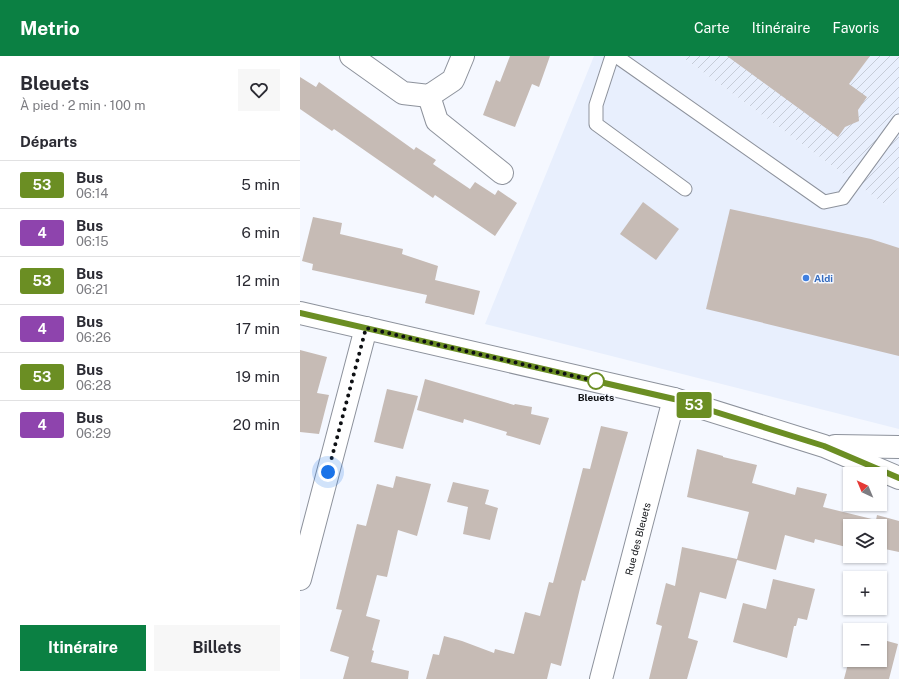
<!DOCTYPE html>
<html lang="fr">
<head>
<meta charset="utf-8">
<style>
	body { margin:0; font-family:"Public Sans",sans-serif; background:#f7f7f7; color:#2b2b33; height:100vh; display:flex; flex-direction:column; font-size:15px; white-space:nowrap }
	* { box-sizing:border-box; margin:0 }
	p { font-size:13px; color:#7c7c81 }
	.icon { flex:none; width:22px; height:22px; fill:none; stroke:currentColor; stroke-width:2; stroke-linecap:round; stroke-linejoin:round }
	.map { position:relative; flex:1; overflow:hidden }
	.drawer { display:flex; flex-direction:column; background:#fff; width:300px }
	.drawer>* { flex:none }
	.badge { padding:0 8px; border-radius:3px; font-size:14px; line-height:26px }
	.needle { width:26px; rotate:316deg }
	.fabs { position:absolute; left:543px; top:411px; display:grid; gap:8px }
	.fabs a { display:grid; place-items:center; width:44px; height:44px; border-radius:0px; background:#fff; box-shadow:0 1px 3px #0004; font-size:20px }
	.you { position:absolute; width:20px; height:20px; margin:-10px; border:3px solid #fff; border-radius:50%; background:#1a73e8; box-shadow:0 0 0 6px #1a73e833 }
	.map>.badge { position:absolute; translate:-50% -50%; box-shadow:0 0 0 2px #fff }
	h2 { padding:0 20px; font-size:15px; line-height:36px }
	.round { display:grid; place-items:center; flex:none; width:42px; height:42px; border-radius:0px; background:#f7f7f7 }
	.headline { display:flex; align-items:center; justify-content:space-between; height:68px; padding:0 20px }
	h1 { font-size:19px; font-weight:700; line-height:30px }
	.cta { display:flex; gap:8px; margin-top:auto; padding:8px 20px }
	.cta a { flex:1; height:46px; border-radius:0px; background:#0b8043; color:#fff; font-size:16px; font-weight:700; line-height:46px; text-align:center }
	.cta a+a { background:#f7f7f7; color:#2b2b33 }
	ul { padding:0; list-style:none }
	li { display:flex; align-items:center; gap:12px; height:48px; padding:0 20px; border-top:1px solid #e1e1e2 }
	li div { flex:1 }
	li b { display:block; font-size:15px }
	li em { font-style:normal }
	li .badge { min-width:44px; font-weight:700; text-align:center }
	header { display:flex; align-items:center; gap:24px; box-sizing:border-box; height:56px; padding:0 20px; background:#0b8043; color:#fff }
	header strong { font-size:19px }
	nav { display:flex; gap:22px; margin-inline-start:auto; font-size:14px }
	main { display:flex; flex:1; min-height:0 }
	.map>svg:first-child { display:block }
	.built { fill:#e8effd }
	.industrial { fill:url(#industrial-furrows) }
	.building { fill:#c6bbb5 }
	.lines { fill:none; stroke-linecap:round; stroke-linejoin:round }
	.lane-casing { stroke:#8d929c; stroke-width:15 }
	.street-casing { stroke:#8d929c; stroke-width:24 }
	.lane { stroke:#fff; stroke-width:13 }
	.street { stroke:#fff; stroke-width:22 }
	.line-casing { stroke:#fff; stroke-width:9 }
	.line { stroke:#6b8e23; stroke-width:6 }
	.walk { stroke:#0e1013; stroke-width:4; stroke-dasharray:0 7.2 }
	.shop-dot { fill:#3f7fe0; stroke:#f5f8ff; stroke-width:1.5 }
	.stop-dot { fill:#fff; stroke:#6b8e23; stroke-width:2 }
	.labels { text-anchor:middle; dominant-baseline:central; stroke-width:3; stroke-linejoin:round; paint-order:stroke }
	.shop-label { font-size:10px; font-weight:bold; fill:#366cbe; stroke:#f5f8ff; text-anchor:start }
	.stop-label { font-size:10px; font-weight:bold; fill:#0e1013; stroke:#f5f8ff }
	.street-label { font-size:10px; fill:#0e1013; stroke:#f5f8ff }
</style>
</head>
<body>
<header>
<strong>Metrio</strong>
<nav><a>Carte</a><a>Itinéraire</a><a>Favoris</a></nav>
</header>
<main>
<section class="drawer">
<div class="headline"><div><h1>Bleuets</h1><p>À pied · 2 min · 100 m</p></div><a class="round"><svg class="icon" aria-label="heart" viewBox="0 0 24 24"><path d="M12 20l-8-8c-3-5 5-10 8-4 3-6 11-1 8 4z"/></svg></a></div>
<h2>Départs</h2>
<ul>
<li><span class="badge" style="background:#6b8e23;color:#fff">53</span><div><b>Bus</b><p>06:14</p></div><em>5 min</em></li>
<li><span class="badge" style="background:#8e44ad;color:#fff">4</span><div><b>Bus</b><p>06:15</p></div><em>6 min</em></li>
<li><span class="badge" style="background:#6b8e23;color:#fff">53</span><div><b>Bus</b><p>06:21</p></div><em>12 min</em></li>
<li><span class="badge" style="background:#8e44ad;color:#fff">4</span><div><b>Bus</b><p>06:26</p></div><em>17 min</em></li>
<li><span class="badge" style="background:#6b8e23;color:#fff">53</span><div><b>Bus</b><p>06:28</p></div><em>19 min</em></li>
<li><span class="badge" style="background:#8e44ad;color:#fff">4</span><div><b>Bus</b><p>06:29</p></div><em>20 min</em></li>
</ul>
<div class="cta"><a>Itinéraire</a><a>Billets</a></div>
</section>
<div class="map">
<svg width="599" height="623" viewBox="0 0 599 623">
	<defs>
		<pattern id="industrial-furrows" width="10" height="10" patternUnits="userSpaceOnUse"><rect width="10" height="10" fill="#e8effd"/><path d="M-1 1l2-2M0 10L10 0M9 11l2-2" fill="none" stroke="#c6ccd8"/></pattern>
	</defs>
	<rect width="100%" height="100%" fill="#f5f8ff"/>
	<!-- built -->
	<path class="built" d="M294,0H381L586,149L599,130V373L185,268Z"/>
	<!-- industrial -->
	<path class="industrial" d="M381,0H599V130L586,149Z"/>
	<!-- building -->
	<g class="building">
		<path d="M210,0H250L239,31L232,28L215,71L183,59L196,24L200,26Z"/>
		<path d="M427,0H570L549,28L567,41L558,54L559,65L545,71L538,81Z"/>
		<path d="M0,21L16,31L19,26L114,94L116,91L136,104L133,108L170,133L175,126L195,139L198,134L217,147L195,180L135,139L133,142L34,73L32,75L0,53Z"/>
		<path d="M343,146L379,173L356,204L320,178Z"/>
		<path d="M430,153L571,183L599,192V300L406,253Z"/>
		<path d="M13,161L42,167L40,178L103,193L102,198L138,210L135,224L180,235L174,259L125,247L127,239L12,214L13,208L2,205Z"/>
		<path d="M0,294L27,301L17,337L29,339L19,378L0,376Z"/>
		<path d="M125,323L214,349L215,348L232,351L231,358L249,362L240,389L206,379L207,376L164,363L163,367L117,354Z"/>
		<path d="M87,333L118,340L103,393L74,386Z"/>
		<path d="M301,370L328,376L285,525L282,524L261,610L251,607L247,623H126L133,598L139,599L144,580L162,585L194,597L195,593L214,598L225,556L240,560L249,526L253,527L283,412L290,413Z"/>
		<path d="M397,393L423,400V401L457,409L452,427L495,439L497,431L527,438L523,451L576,464L577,459L599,465V496L580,492V470H550V492L515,483L514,487L485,479L476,514L437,504L426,543L400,536L388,582L398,585L387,623H349L362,570L356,568L366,527L375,530L382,491L437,503L449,456L387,441Z"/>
		<path d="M96,420L131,428L117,480L98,474L87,521L77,519L66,560L80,564L72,594L74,595L71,606L109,615L108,623H43L49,601L30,595L42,554L36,553L57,468L66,470L77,428L93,432Z"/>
		<path d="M153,426L189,434L185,448L198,452L190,484L163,478L168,451L147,446Z"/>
		<path d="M473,523L515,533L507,564L498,562L496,570H494L487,602L433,586L443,547L466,553Z"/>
		<path d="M580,583L598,588L589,623H544L550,600V604H580Z"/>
	</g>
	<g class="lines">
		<defs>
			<g id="lane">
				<path d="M312,0L296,49V68L385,133"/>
				<path d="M316,0L524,146L543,142L599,65"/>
			</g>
			<g id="street">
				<path d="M51,0L103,37L129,40L153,24L163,0"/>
				<path d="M129,40L137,65L202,117"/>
				<path d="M0,257L374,343L524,390L599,422"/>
				<path d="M535,390L599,391"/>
				<path d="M0,523L66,272"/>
				<path id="s1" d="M301,623L374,343"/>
			</g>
		</defs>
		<!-- lane casing -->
		<use href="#lane" class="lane-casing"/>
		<!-- street casing -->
		<use href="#street" class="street-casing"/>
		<!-- lane -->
		<use href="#lane" class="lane"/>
		<!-- street -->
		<use href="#street" class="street"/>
	</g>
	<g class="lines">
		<defs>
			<path id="line" d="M0,257L374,343L524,390L599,422"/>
		</defs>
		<!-- line casing -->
		<use href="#line" class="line-casing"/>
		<!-- line -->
		<use href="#line" class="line"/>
		<!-- walk -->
		<path class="walk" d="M28,416L66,272L300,326L296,325"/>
	</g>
	<!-- markers -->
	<circle class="shop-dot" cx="506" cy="222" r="4"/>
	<circle class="stop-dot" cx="296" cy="325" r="8"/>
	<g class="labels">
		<!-- shop labels -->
		<g class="shop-label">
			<text x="514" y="222">Aldi</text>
		</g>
		<!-- stop labels -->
		<g class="stop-label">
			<text x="296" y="341">Bleuets</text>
		</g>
		<!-- street labels -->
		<g class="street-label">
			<text stroke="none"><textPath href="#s1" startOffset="145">Rue des Bleuets</textPath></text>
		</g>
	</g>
</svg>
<div class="fabs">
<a><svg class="needle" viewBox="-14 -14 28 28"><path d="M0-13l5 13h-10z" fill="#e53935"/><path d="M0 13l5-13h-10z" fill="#7c7c81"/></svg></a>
<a><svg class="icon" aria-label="layers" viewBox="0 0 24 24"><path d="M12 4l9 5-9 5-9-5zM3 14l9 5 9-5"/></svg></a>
<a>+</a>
<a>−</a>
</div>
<div class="you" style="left:28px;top:416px"></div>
<b class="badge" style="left:394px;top:349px;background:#6b8e23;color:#fff">53</b>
</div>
</main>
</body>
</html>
